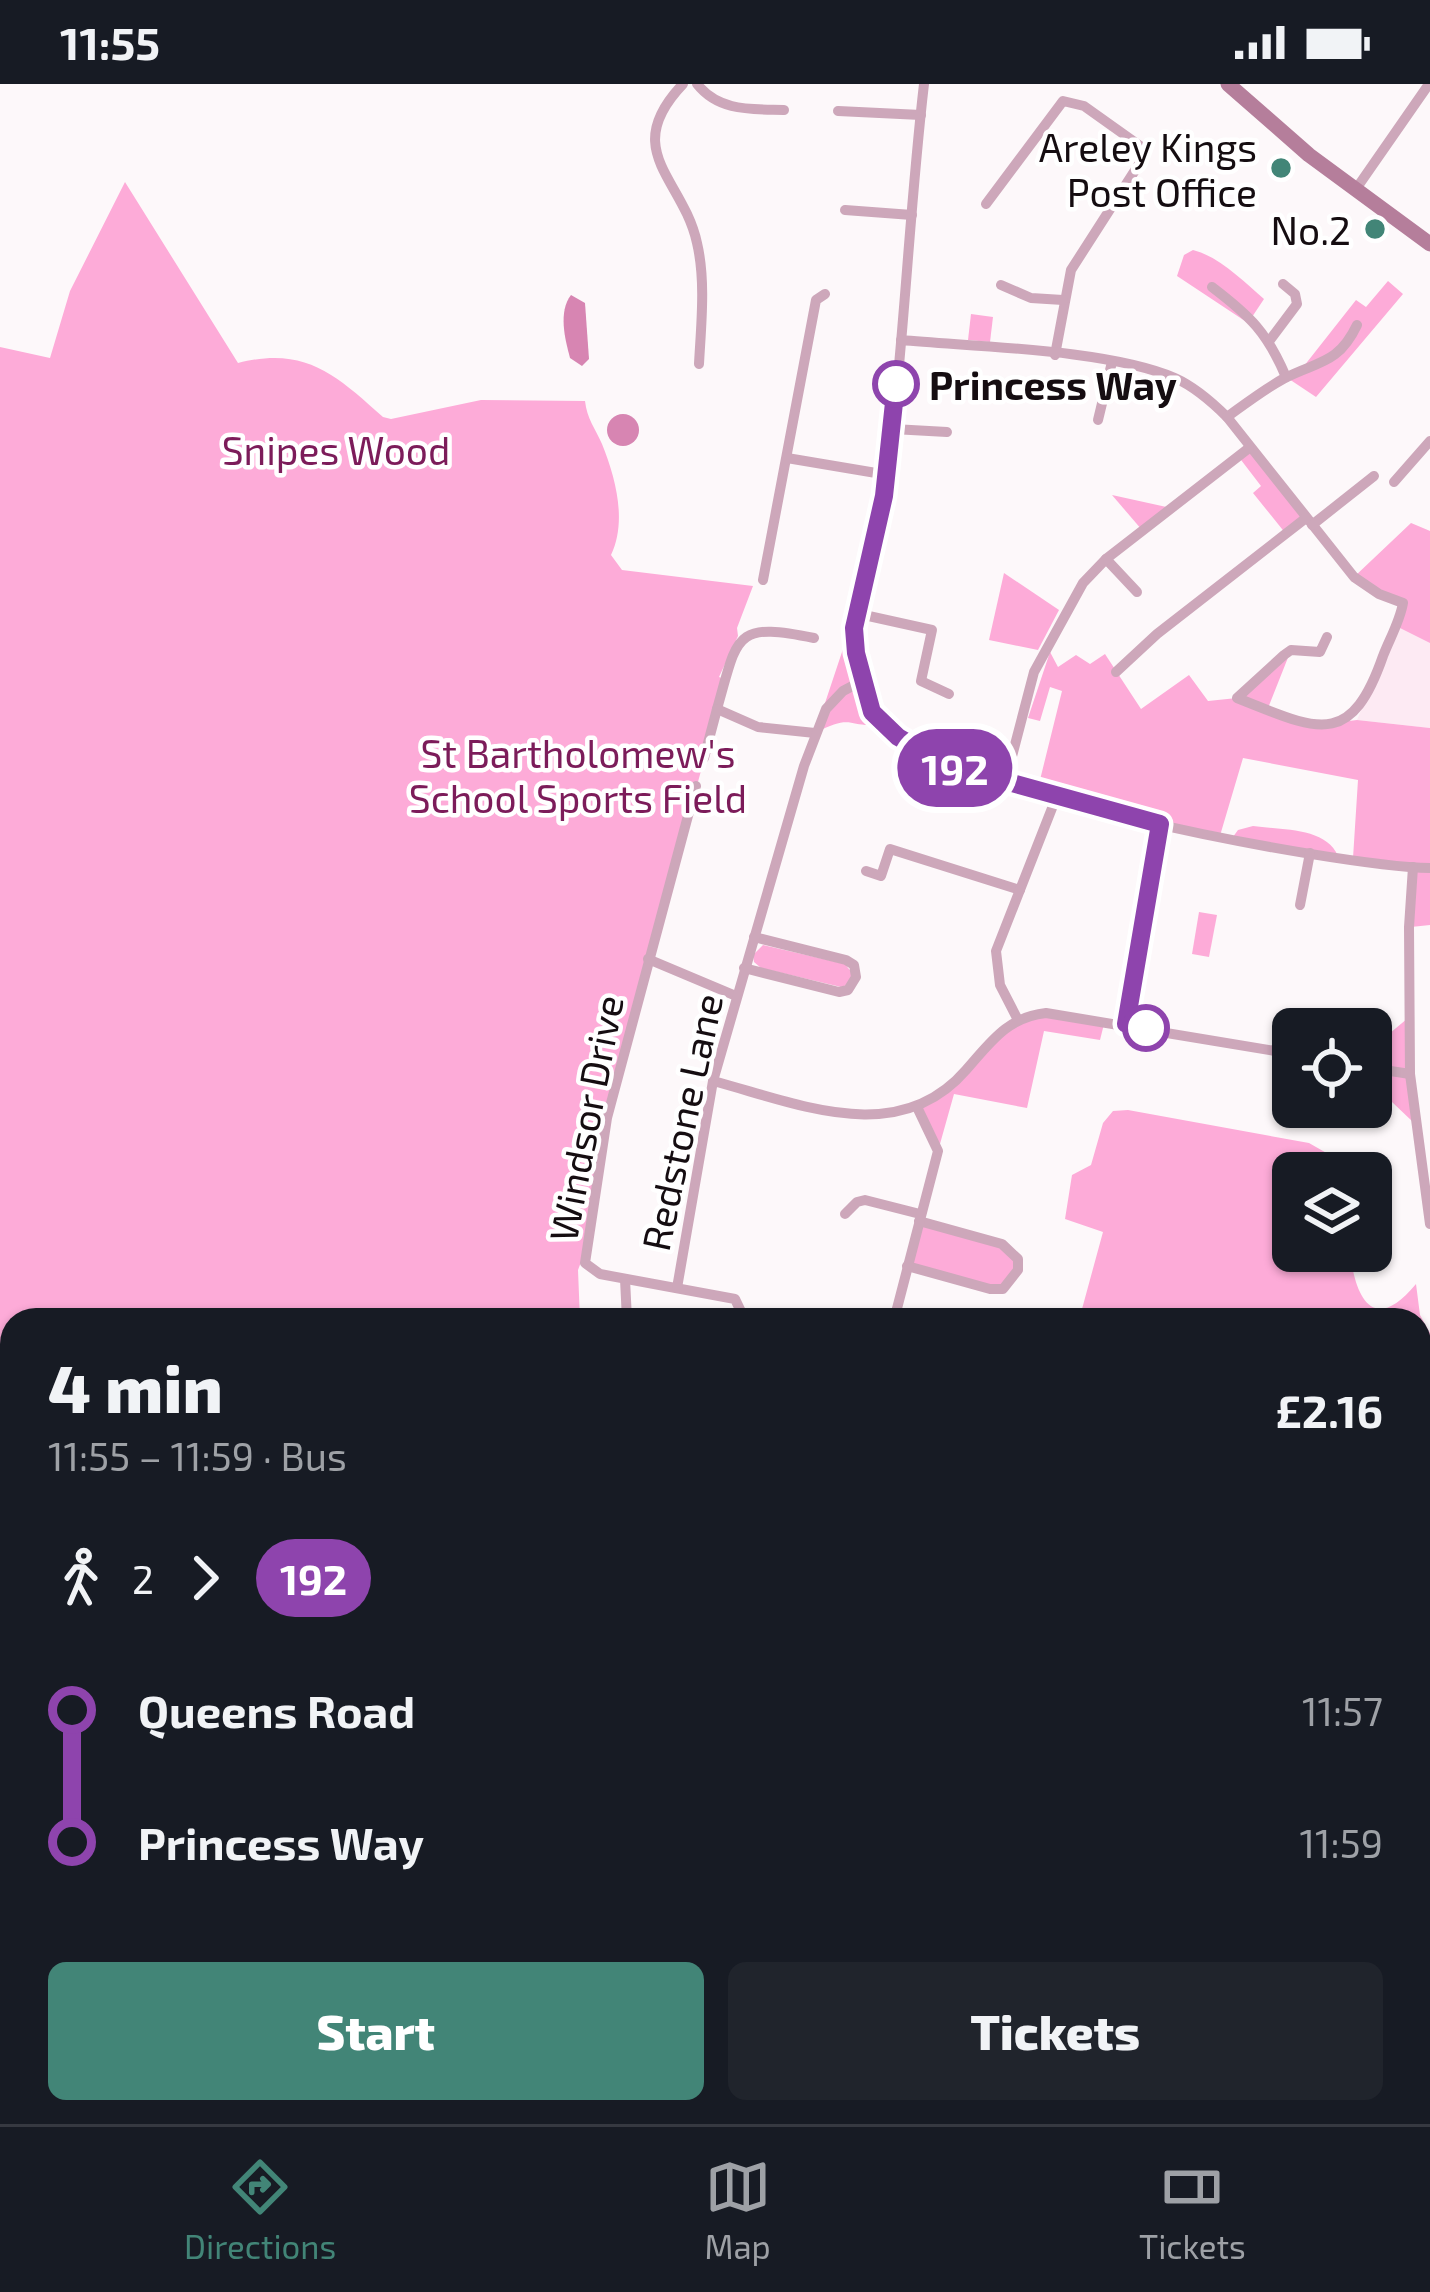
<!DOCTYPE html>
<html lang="en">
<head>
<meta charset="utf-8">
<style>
	body { margin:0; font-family:"Exo 2",sans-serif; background:#20242c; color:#f1f3f6; height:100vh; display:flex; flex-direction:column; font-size:45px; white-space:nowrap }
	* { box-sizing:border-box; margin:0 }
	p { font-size:39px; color:#9ea1a6 }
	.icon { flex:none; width:66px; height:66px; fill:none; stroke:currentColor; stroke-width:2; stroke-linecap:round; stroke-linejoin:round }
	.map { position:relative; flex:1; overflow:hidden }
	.panel { position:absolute; left:0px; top:1224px; width:1431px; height:816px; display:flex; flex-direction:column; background:#171b24; border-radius:36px 36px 0 0; box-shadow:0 3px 9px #0004 }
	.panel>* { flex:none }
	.badge { padding:0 24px; border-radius:39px; font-size:42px; line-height:78px }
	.buttons { position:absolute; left:1272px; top:924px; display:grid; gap:24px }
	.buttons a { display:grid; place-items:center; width:120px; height:120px; border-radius:18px; background:#171b24; box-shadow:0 3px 9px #0004; font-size:60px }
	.map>.badge { position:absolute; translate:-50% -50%; box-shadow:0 0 0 6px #fff }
	.legs { display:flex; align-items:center; gap:18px; height:132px; padding:0 48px; font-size:39px }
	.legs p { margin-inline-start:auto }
	.headline { display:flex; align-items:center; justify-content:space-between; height:204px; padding:0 48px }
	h1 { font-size:66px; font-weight:800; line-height:90px }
	.action { display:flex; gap:24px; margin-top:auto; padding:24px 48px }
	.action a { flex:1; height:138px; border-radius:18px; background:#428577; color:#fff; font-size:48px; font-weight:800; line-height:138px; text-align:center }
	.action a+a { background:#20242c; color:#f1f3f6 }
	ul { padding:0 48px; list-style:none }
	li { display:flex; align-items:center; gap:42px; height:132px; font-size:45px }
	li i { display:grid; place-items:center; width:18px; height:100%; margin:0 15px; background:currentColor }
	li i::after { content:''; width:30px; height:30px; margin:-15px; border:9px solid; border-radius:50%; background:#171b24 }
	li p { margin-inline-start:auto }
	li:first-child i { background:linear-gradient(#0000 50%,currentColor 0) }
	li:last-child i { background:linear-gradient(currentColor 50%,#0000 0) }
	.status { display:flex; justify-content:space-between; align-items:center; height:84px; padding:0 60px; background:#171b24; direction:ltr }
	.status svg { height:33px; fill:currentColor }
	.dock { display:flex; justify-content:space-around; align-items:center; height:168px; border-top:3px solid #363941; background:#171b24; font-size:33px; color:#9ea1a6 }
	.dock a { display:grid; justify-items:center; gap:6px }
	.dock .on { color:#428577 }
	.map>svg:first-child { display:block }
	.built { fill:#fdeaf3 }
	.green { fill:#fdabd8 }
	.water { fill:#d785b2 }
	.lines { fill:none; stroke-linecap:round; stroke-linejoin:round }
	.minor { stroke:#cda7ba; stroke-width:10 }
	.secondary { stroke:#b57e9b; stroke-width:15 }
	.line-1-casing { stroke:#fff; stroke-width:27 }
	.line-1 { stroke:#8e44ad; stroke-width:18 }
	.poi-dot { fill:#428577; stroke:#fff; stroke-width:4.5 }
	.stop-1-dot { fill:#fff; stroke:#8e44ad; stroke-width:6 }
	.labels { text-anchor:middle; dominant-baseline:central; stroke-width:9; stroke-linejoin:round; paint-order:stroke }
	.poi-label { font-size:39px; fill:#150d11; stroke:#fff; text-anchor:end }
	.stop-label { font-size:39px; font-weight:bold; fill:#150d11; stroke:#fff; text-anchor:start }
	.park-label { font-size:39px; fill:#7c1c5a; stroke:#fff }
	.street-label { font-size:39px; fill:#150d11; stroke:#fff }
</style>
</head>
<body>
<div class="status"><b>11:55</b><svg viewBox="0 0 49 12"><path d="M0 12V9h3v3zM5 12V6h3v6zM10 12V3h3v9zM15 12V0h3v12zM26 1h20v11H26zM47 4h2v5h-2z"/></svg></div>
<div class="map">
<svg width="1430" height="2040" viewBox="0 0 1430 2040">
	<rect width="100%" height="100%" fill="#fdf8fa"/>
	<!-- built -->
	<g class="built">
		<path d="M1411,439L1430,447V644L1357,636L1401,530Z"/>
		<path d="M38,2028H418L415,2040H40Z"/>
	</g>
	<!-- green -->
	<g class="green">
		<path d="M125,98L238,279C305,262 335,290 383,333L391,335L481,316L585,317C587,335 595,344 602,360C616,395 627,437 611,471L622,486L753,502L737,544L738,552L719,593L726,596L622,974L584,1170L578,1186L580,1236H12V1834L0,1837V263L50,274L70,207Z"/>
		<path d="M1193,166C1220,173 1243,197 1264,215L1248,239L1177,192L1184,171Z"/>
		<path d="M1388,197L1403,210L1316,313L1286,293L1304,282L1356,216L1366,223Z"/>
		<path d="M971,230L993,233L990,258L968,256Z"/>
		<path d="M1249,364L1306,434L1286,450L1253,409L1261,402L1238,372Z"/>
		<path d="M1112,411L1171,424L1142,446Z"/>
		<path d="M1411,439L1430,447V559L1396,542L1403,519L1354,493Z"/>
		<path d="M1004,489L1059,526L1038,566L989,556Z"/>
		<path d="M855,529L862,597L881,640C848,645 854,628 815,649Z"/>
		<path d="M1291,566L1268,624L1316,641L1357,636L1430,644V841L1411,843L1413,784L1353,774L1358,696L1243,674L1219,755L1037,708L1062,607L1050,603L1040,637L1028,634L1050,568L1058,583L1076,571L1090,580L1105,570L1141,625L1189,591L1208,617L1237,614Z"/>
		<path d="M1253,742C1281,746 1326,743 1338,772L1230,757L1238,746Z"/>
		<path d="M1199,828L1217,831L1209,873L1192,870Z"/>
		<path d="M763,861L845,880L853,890L847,901L841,903L761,884L754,878L753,871Z"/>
		<path d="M1033,930L1105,936L1100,956L1044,947L1027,1024L954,1010L938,1067L917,1023L933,1015L990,956Z"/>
		<path d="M1408,934L1413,1038L1371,998V965Z"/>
		<path d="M1128,1026L1309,1059L1330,1071L1340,1089H1293V1167H1350C1355,1215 1374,1251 1416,1200L1420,1231L1430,1249V1330L1419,1331V1236H1079L1103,1148L1065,1135L1072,1091L1091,1081L1103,1039L1113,1027Z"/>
		<path d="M919,1137L1002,1160L1018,1175L1003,1205L907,1182Z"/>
		<path d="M1419,1487L1430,1497V1909L1419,1905Z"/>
		<path d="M695,2028H1097L1116,2034L1114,2040H695Z"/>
	</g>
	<!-- water -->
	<g class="water">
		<path d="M571,211L585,219L589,275L582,282L570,274C565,255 558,228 571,211Z"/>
		<circle cx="623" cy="346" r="16"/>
		<path d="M12,1834V1926L3,1928L0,1935V1837Z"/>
		<path d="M0,1951L12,1971V2028H38L40,2040H0Z"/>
		<path d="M1419,2016H1430V2040H1139L1097,2028H1419Z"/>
		<path d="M813,2028H901L915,2040H811Z"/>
	</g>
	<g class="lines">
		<!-- minor -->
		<g class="minor">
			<path d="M683,0C619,67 683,94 697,159C706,197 701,242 699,280"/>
			<path d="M697,0C719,28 752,25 784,26"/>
			<path d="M924,0C909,129 904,259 888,388C882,439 858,488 854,539C853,567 859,601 871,627C907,704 1341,783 1430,784"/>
			<path d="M838,27L921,31"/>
			<path d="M1356,105L1429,0"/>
			<path d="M986,120L1063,17L1084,22L1143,64L1141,77L1071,186L1055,271"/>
			<path d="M845,126L912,131"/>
			<path d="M1001,201L1031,214L1063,216"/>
			<path d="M1212,203C1250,232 1267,248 1286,293"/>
			<path d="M901,256C977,263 1107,265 1175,294C1195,303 1212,318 1227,333L1354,493L1379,510L1403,519C1400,537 1390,554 1383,572C1350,667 1316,645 1237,614L1284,571L1291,566L1320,568L1327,553"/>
			<path d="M1270,256L1297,220L1295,210L1283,200"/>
			<path d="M1227,333C1245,320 1263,306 1283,295C1317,277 1338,281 1357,241"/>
			<path d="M1098,336L1112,278"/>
			<path d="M893,345L947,348"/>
			<path d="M787,374L888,391"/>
			<path d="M1394,398L1430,357"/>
			<path d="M1312,441L1374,392"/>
			<path d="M1106,475L1137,508"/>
			<path d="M763,496L816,216L825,210"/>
			<path d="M855,529L932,546L921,597L949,610"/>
			<path d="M814,554C733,537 738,552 717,625L758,643L815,649"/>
			<path d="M1116,588L1157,550L1306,434"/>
			<path d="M704,674L717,625"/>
			<path d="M1005,699L1034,588L1083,499L1106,475L1249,364"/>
			<path d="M696,702L607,1034L585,1179L600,1190L735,1215L745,1236"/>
			<path d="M1413,783L1409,843L1410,990L1430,1140"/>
			<path d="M866,787L881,792L890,765L1020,806"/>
			<path d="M1300,821L1310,769"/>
			<path d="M648,875L736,912"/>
			<path d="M744,884L839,908L848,906L856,893L854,881L846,876L754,853"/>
			<path d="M1018,936L1000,901L996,867L1056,714"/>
			<path d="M1126,940L1160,740"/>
			<path d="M1371,984L1410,990"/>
			<path d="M713,997C797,1019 898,1065 966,986C990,959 1007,933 1046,929L1293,970"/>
			<path d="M845,1130L857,1118L865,1116L920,1130"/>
			<path d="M907,1182L990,1205H1003L1018,1186V1175L1002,1160L919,1137"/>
			<path d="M625,1195L627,1236"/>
			<path d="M677,1204L713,997L804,682L826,625L843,607L862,597"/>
			<path d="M894,1236L938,1067L917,1023"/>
		</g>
		<!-- secondary -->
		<path class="secondary" d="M1228,0L1309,71L1430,160"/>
	</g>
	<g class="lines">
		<defs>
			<path id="line-1" d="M896,300L884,412L854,544L856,569L872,628L898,653L947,681L1160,740L1126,940L1146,944"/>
		</defs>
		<!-- line-1 casing -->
		<use href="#line-1" class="line-1-casing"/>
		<!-- line-1 -->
		<use href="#line-1" class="line-1"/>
	</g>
	<!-- markers -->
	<g class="poi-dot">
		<circle cx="1281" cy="84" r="12"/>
		<circle cx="1375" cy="145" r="12"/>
	</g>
	<g class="stop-1-dot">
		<circle cx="896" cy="300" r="21"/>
		<circle cx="1146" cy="944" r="21"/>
	</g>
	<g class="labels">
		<!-- poi labels -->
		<g class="poi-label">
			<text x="1257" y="62">Areley Kings<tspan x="1257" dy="45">Post Office</tspan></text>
			<text x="1351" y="145">No.2</text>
		</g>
		<!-- stop labels -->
		<g class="stop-label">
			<text x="929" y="300">Princess Way</text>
		</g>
		<!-- park labels -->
		<g class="park-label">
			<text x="336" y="365">Snipes Wood</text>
			<text x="578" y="668">St Bartholomew's<tspan x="578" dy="45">School Sports Field</tspan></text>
		</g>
		<!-- street labels -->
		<g class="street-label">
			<text transform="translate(585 1034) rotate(-79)">Windsor Drive</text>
			<text transform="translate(681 1038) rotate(-78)">Redstone Lane</text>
		</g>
	</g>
</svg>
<div class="buttons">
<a><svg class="icon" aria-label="locate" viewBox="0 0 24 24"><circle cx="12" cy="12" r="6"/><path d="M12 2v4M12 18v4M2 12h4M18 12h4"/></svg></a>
<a><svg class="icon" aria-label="layers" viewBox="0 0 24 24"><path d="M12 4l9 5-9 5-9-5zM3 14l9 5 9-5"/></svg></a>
</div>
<b class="badge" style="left:955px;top:684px;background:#8e44ad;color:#fff">192</b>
<section class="panel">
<div class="headline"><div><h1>4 min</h1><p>11:55 – 11:59 · Bus</p></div><b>£2.16</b></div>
<div class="legs"><svg class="icon" aria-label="walk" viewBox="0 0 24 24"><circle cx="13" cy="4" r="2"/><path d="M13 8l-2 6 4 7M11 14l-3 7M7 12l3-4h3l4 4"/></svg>2<svg class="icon" aria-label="forward" viewBox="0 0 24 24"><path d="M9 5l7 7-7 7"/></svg><b class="badge" style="background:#8e44ad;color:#fff">192</b></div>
<ul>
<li><i style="color:#8e44ad"></i><b>Queens Road</b><p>11:57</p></li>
<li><i style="color:#8e44ad"></i><b>Princess Way</b><p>11:59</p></li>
</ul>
<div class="action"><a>Start</a><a>Tickets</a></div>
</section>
</div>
<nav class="dock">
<a class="on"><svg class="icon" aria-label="directions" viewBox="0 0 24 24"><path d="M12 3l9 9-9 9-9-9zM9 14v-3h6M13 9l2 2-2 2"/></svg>Directions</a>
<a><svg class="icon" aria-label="map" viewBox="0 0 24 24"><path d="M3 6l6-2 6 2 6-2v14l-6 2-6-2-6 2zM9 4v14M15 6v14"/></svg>Map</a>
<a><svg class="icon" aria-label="tickets" viewBox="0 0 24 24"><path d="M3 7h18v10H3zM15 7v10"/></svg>Tickets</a>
</nav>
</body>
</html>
